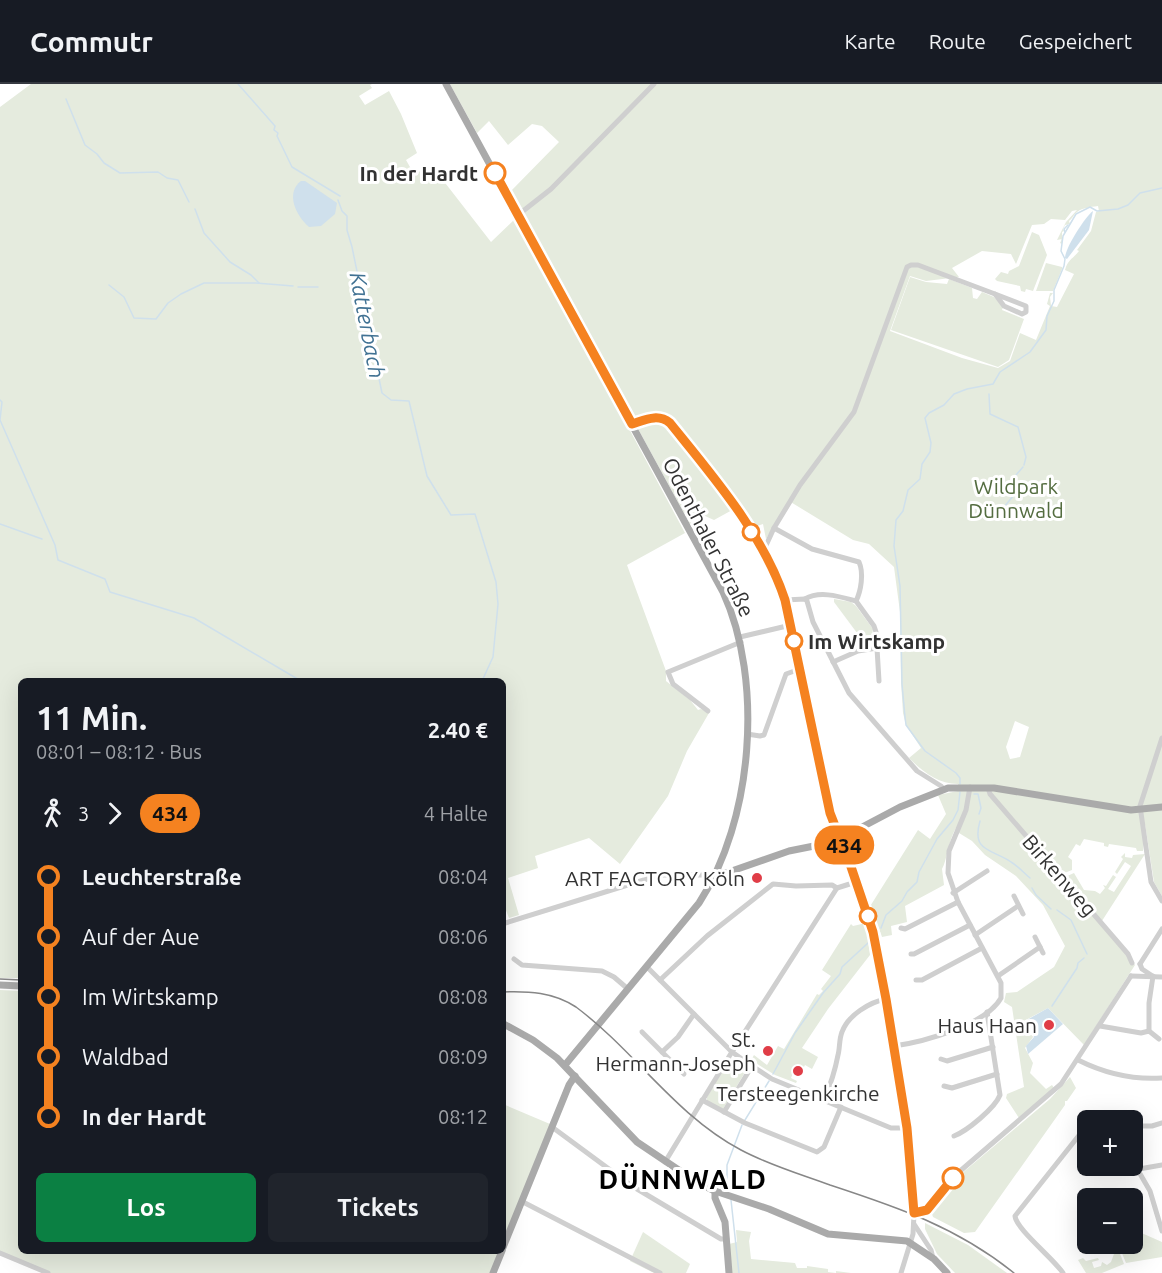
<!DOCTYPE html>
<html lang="de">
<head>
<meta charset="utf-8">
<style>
	body { margin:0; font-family:Ubuntu,sans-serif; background:#20242c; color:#f1f3f6; height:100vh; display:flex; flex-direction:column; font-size:22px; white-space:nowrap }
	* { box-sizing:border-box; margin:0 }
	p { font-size:20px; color:#9ea1a6 }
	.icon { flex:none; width:33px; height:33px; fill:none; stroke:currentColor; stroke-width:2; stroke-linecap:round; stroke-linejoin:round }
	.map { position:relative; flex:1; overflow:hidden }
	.panel { position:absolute; left:18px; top:594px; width:488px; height:576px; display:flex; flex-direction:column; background:#171b24; border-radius:9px; box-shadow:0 6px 24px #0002 }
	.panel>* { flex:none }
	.badge { padding:0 12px; border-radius:20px; font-size:21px; line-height:39px }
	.controls { position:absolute; left:1077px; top:1026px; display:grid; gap:12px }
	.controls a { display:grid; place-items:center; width:66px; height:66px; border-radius:9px; background:#171b24; box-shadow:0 6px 24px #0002; font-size:30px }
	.map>.badge { position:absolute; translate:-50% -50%; box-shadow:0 0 0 3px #fff }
	.legs { display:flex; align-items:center; gap:9px; height:66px; padding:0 18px; font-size:20px }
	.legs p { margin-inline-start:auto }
	.headline { display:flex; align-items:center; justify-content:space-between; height:102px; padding:0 18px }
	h1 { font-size:33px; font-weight:700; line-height:45px }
	.action { display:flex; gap:12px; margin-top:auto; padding:12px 18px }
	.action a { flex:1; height:69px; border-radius:9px; background:#0b8043; color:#fff; font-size:24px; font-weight:700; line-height:69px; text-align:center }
	.action a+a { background:#20242c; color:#f1f3f6 }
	ul { padding:0 18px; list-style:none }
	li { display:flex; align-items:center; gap:21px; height:60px; font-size:22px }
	li i { display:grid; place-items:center; width:9px; height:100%; margin:0 8px; background:currentColor }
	li i::after { content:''; width:15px; height:15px; margin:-8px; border:4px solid; border-radius:50%; background:#171b24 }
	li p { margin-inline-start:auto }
	li:first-child i { background:linear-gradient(#0000 50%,currentColor 0) }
	li:last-child i { background:linear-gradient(currentColor 50%,#0000 0) }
	header { display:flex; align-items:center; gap:36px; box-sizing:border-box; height:84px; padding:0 30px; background:#171b24; border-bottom:2px solid #363941 }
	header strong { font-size:28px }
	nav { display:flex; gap:33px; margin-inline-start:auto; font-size:21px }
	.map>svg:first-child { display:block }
	.green { fill:#e5ebde; fill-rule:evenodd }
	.water { fill:#cfe0ec }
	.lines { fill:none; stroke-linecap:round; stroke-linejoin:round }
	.stream { stroke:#cfe0ec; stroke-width:1.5 }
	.minor { stroke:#cfcfcf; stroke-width:5 }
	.major { stroke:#aaa; stroke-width:7 }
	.tram { stroke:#878787; stroke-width:1.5 }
	.line-1-casing { stroke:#fff; stroke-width:14 }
	.line-1 { stroke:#f58220; stroke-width:9 }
	.stop-1-dot { fill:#fff; stroke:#f58220; stroke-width:3 }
	.poi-dot { fill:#e03d47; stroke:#fff; stroke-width:2 }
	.labels { text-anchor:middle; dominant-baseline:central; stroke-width:6; stroke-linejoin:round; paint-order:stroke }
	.stop-label { font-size:21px; font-weight:bold; fill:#323232; stroke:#fff; text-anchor:end }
	.park-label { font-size:21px; fill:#546d40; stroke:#fff }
	.street-label { font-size:21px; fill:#323232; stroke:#fff }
	.poi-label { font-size:21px; fill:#323232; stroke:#fff; text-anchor:end }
	.water-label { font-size:22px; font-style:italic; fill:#417293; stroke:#fff }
	.district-label { font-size:27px; font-weight:bold; letter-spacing:1.5px; fill:#000; stroke:#fff }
</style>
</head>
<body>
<header>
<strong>Commutr</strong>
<nav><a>Karte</a><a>Route</a><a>Gespeichert</a></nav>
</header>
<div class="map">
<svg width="1162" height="1189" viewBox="0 0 1162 1189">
	<rect width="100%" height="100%" fill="#fff"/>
	<!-- green -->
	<g class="green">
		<path d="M31,0H372L370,1L372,4L359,12L365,21L389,7L401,30L417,69L406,76L414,90L432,82L491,158L516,134L685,449L627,481L666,587V597L690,616L698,626L701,625L709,629L687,667L668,712L620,780L589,754L535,772L538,784L508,794L519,831L509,834L502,816V597H21V894H0V23Z"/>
		<path d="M450,0H1162V812L1154,798L1145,740L1143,767H1137L1136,764L1109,760L1108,763L1104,762V759L1084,755L1080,762L1076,760L1068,773L1072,776V786L1062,790L1065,793L1074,789L1084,806L1095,807L1100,810L1105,804L1103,801L1106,802L1113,791L1116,793L1108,805L1114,808L1131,782L1125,778L1117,790L1115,788L1123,775L1121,773L1125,769V773L1132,774L1133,771L1145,770L1100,840L1135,881L1084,961L1048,924L1024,937L1033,953L1025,964L1033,979L1030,989L1046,1005L1052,1001L1054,1004L1019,1034L1006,1014L1007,1010L1024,1003L1012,923L1004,918L1006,909L1017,908L1054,883L1065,862L1043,821L1016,792L985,771L972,757L959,749L956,744C948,757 947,777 942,785L944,801L905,822L907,838L891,842L892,851L882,853C879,842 873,835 869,824L918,746L930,755L946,730L938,711L958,707V700C938,700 923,688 909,674L921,664L906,641L903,629L901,598L900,528L894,483L869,460L853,456L789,417L766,455L763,440L751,444L665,329L634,337L510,108L559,58L542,42L532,40L508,61L489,37L477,49ZM1098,122L1099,127L1096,128L1091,147L1077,166L1079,167C1073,175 1068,175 1065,186L1074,190L1057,223L1051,222L1050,213L1053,209H1050L1047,220L1050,222L1036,256L1020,249L1010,277L998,284L962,274L890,247L910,192L926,197L959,193L952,184L982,167L1011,170L1016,180L1032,141L1044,140L1051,135L1065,136L1072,127L1077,126L1066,138L1057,156L1062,155L1060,159L1062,160V148L1064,147L1063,145L1065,141L1070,140L1069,137C1072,135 1073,132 1075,130C1080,124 1090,123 1098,122ZM1015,637L1029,643L1020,673L1010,675L1006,663Z"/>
		<path d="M1032,148L1039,151L1047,171L1033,207L1026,205L1025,208L1021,207L1020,202L997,197L995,195L1001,188L1008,190L1009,187L1019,182Z"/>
		<path d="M1046,179L1062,183V185L1053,207H1036Z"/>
		<path d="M910,193L926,198L947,200L949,195L972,204L973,214L977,215L982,208L994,213L1003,223L1002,226L1024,235L1009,276L998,283L891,246Z"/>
		<path d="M655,335L666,339L734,425L714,436L705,432L690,440L636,341Z"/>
		<path d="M834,515L851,518L856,522L873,545L872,552L867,558L866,555L863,557L834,518Z"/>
		<path d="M866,839L870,871L828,925L802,964L818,973L812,985L805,981L804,983L797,980L791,994L797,997L796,999L775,991L751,976L754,971L767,981L778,962L784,965L817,910L819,911L823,907L821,905L831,892L822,886L851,840L853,842Z"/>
		<path d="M0,906L21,907V1167H499L490,1189H43L0,1171Z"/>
		<path d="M734,974L747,985L723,1025L707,1017V1013L730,975Z"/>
		<path d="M1070,993L1076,1004L1067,1017H1065V1021L975,1148L964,1149L933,1133L931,1127L948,1101L1050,1015Z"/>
		<path d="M503,1020L550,1040L503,1159Z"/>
		<path d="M925,1139L968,1161L1007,1189H955L937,1170L925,1145Z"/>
		<path d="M736,1146L751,1148L749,1157L751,1175L795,1179L797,1184H807V1182L828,1185V1188L836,1189V1187L851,1189H732L729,1160L737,1158Z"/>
		<path d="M1137,1147L1162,1158V1173L1126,1179L1119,1162L1122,1160H1132L1133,1148Z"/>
		<path d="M643,1148L690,1180L686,1189H654L630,1177Z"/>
		<path d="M1117,1162L1124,1180L1102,1189H1086L1078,1176L1083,1174L1086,1177L1098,1174L1099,1176L1092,1178L1094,1184L1101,1182L1102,1178L1107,1181L1111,1178Z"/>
	</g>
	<!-- water -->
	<g class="water">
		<path d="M301,97H305L337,119L335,130L321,142L309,143C296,132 285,109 301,97Z"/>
		<path d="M1093,127L1089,146L1067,175L1065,174C1065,164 1085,133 1093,127Z"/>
		<path d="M1048,924L1063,940L1028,970L1026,962L1034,953L1025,937Z"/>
	</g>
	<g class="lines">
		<!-- stream -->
		<g class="stream">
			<path d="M238,0L275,42L274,46L278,49L277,52L292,83L340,112"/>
			<path d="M66,15L85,61L97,70L104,79L120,89L158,88L167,94L178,96L189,118"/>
			<path d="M338,116L342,127L347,132V146L352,163L382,309L391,316L409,317L427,392L451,431L475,430L496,498L498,520L493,573L482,597"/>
			<path d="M195,125L204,149L230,178L251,191L259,199"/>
			<path d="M1065,148L1064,145L1068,141"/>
			<path d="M109,201L124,213L134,234L156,235L168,219L181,210L204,199H256L293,202"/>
			<path d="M298,203H318"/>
			<path d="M989,310L990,330L1018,343L1026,373L1024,381"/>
			<path d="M0,316L2,318L0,336L55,461L58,476L105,495L110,508L194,534L301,597"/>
			<path d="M1004,423L1014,411L1016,391L1023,383"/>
			<path d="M0,440L42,455"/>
			<path d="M960,700V694L956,689L925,667L906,641L905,633L902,600L900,502L894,462L896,436L903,427L908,406L920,395L922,380L930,368L931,359L925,334L929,329L944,321L954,310L967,305L993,300L1000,288L1030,268L1046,246L1047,232L1054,217V206L1064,182L1065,175L1061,167L1063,152L1076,130L1090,123L1097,127L1118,125L1128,121L1140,109L1162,104"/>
			<path d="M974,710H978L981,724L979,730"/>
			<path d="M980,737C971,768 992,765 1011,778C1018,782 1024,789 1030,794"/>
			<path d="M1032,804L1036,811L1051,825"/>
			<path d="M1057,826L1071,836L1087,870"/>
			<path d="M881,844L886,831L902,817L907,808L917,798L919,788L937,755L953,736L958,726L960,708"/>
			<path d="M1052,922L1077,884L1078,879L1084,874"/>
			<path d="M773,990L795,949L823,909L840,890L842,883L868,859"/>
			<path d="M745,1036L769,997"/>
			<path d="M727,1105V1081L742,1041"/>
			<path d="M731,1116L739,1189"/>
		</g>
		<!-- minor -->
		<g class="minor">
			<path d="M518,131L551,105L654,0"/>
			<path d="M995,210L1026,222V228L1022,230L1004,222Z"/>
			<path d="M631,340C645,336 658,329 670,339L734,422L763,468L779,500L785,516L830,728L837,747"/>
			<path d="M774,444L812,465L859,478C864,489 861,507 856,517"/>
			<path d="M763,468L774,444L800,401L854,328L907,183L911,181H918L995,210"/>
			<path d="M805,515C820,506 841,513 856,517L874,542L876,548L879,597"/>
			<path d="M785,516L805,515L807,517L813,538L849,609L917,687L941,702L943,705"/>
			<path d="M740,553L791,541"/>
			<path d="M833,578L858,567L877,564"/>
			<path d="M708,627L673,600L668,588L741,558"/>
			<path d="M747,650L760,652L764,651L786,590L800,585"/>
			<path d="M1162,654L1140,722L1151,798L1162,817"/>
			<path d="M988,704L990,710L1128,870L1132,879"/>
			<path d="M843,760L873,848L891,939L907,1044L914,1130L913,1150L901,1189"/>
			<path d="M953,809L987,787"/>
			<path d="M1014,812L1023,830"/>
			<path d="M502,840L660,791H710L715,793"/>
			<path d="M901,844L905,845L958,818"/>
			<path d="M975,851L1018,822"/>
			<path d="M1035,853L1043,869"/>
			<path d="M911,870H914L970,841"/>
			<path d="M514,875L522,881L602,887L614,893L628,905"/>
			<path d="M1140,880L1162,845"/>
			<path d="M1140,880L1142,885L1151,891"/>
			<path d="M647,883L732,968L752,982L772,995L891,1044H907"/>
			<path d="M998,892L1040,863"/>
			<path d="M1131,892L1162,893"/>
			<path d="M660,896L707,852L773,800L796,802L832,801L837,804L856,798"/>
			<path d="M916,896H922L982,864"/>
			<path d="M1100,942L1141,949L1149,947L1159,955"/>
			<path d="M1149,947V919L1153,892"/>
			<path d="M642,948L684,990"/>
			<path d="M894,962C923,958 986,941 1001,914V899L958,818L948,789L949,767L966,726L970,703"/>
			<path d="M662,968L678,953L694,930"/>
			<path d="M941,975L947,977L993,963"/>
			<path d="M1078,976C1104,989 1132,996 1162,994"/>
			<path d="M944,1002L952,1004L997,990"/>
			<path d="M702,1016L745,1039L817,1068L824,1063L841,1023"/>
			<path d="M824,1016C830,1002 835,987 838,971C840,964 839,955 842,948C848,931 870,918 886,915"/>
			<path d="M724,1028L752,982"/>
			<path d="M1090,1036L1096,1035L1102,1036"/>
			<path d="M1132,1042H1152L1162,1039"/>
			<path d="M552,1043L632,1102L721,1155H727"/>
			<path d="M954,1052C967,1047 995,1024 1000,1011L987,928"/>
			<path d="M1132,1076L1150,1107L1162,1147"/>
			<path d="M665,1078L730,971L837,804"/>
			<path d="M1139,1085L1162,1081"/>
			<path d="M523,1118L660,1189"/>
			<path d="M914,1129L927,1126L952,1094L1061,1000L1131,892"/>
			<path d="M914,1140L931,1166L933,1174"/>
			<path d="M0,1169L48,1189"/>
			<path d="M1063,1189C1053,1174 1016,1145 1015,1132L1088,1040"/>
		</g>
		<!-- major -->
		<g class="major">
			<path d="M446,0L723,508C764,597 753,737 699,819L565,981"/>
			<path d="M847,751L900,723L948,704H994L1131,726L1162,723"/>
			<path d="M834,758L833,751L837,747H843L847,751"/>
			<path d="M834,758L838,761L843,760L847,755V751"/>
			<path d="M717,789H726L789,767L834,758"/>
			<path d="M0,901L21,902"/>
			<path d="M502,939L533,956L557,974L637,1058L698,1099L715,1107L769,1125L828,1150L907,1157L934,1175L947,1189"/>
			<path d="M715,1107V1114L725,1138L729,1189"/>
			<path d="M502,1166L569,1001L575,992"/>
			<path d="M493,1189L502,1167"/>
		</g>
		<!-- tram -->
		<g class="tram">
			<path d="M0,895L21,896"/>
			<path d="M502,908C529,907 553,908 576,923C635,967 675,1031 741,1066C769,1081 800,1090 830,1101C897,1123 957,1143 1014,1189"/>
		</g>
	</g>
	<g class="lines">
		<defs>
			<path id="line-1" d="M495,89L632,340C645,336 658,329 670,339C712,391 764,451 785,516L830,729L837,747L833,751V756L838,760H843L845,765L873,848L886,915L907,1044L914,1129L927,1126L953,1094"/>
		</defs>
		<!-- line-1 casing -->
		<use href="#line-1" class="line-1-casing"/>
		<!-- line-1 -->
		<use href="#line-1" class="line-1"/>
	</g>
	<!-- markers -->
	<g class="stop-1-dot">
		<circle cx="495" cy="89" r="10"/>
		<circle cx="751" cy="448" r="8"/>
		<circle cx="794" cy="557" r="8"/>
		<circle cx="868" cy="832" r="8"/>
		<circle cx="953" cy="1094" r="10"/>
	</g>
	<g class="poi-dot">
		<circle cx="757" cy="794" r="6"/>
		<circle cx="1049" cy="941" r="6"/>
		<circle cx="768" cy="967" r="6"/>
		<circle cx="798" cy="987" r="6"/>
	</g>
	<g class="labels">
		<!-- stop labels -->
		<g class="stop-label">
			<text x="478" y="89">In der Hardt</text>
			<text x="808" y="557" text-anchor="start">Im Wirtskamp</text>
		</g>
		<!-- park labels -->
		<g class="park-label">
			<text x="1016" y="402">Wildpark<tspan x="1016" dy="24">Dünnwald</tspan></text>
		</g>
		<!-- street labels -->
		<g class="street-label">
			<text transform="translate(709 453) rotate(63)">Odenthaler Straße</text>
			<text transform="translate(1060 791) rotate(49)">Birkenweg</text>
		</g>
		<!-- poi labels -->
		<g class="poi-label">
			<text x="745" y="794">ART FACTORY Köln</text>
			<text x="1037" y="941">Haus Haan</text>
			<text x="756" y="955">St.<tspan x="756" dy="24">Hermann-Joseph</tspan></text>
			<text x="798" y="1009" text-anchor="middle">Tersteegenkirche</text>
		</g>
		<!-- water labels -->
		<g class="water-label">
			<text transform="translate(368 241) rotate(79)">Katterbach</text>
		</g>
		<!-- district labels -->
		<g class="district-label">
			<text x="683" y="1095">DÜNNWALD</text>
		</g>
	</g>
</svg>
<div class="controls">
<a>+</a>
<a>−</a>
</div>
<b class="badge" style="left:844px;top:761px;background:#f58220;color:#111">434</b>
<section class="panel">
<div class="headline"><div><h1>11 Min.</h1><p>08:01 – 08:12 · Bus</p></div><b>2.40 €</b></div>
<div class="legs"><svg class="icon" aria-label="walk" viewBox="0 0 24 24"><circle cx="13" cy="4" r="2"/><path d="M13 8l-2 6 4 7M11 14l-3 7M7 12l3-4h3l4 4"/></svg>3<svg class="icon" aria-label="forward" viewBox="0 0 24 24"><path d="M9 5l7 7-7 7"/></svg><b class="badge" style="background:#f58220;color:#111">434</b><p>4 Halte</p></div>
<ul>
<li><i style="color:#f58220"></i><b>Leuchterstraße</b><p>08:04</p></li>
<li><i style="color:#f58220"></i><span>Auf der Aue</span><p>08:06</p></li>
<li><i style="color:#f58220"></i><span>Im Wirtskamp</span><p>08:08</p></li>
<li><i style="color:#f58220"></i><span>Waldbad</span><p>08:09</p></li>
<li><i style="color:#f58220"></i><b>In der Hardt</b><p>08:12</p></li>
</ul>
<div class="action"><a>Los</a><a>Tickets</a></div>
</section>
</div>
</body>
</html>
